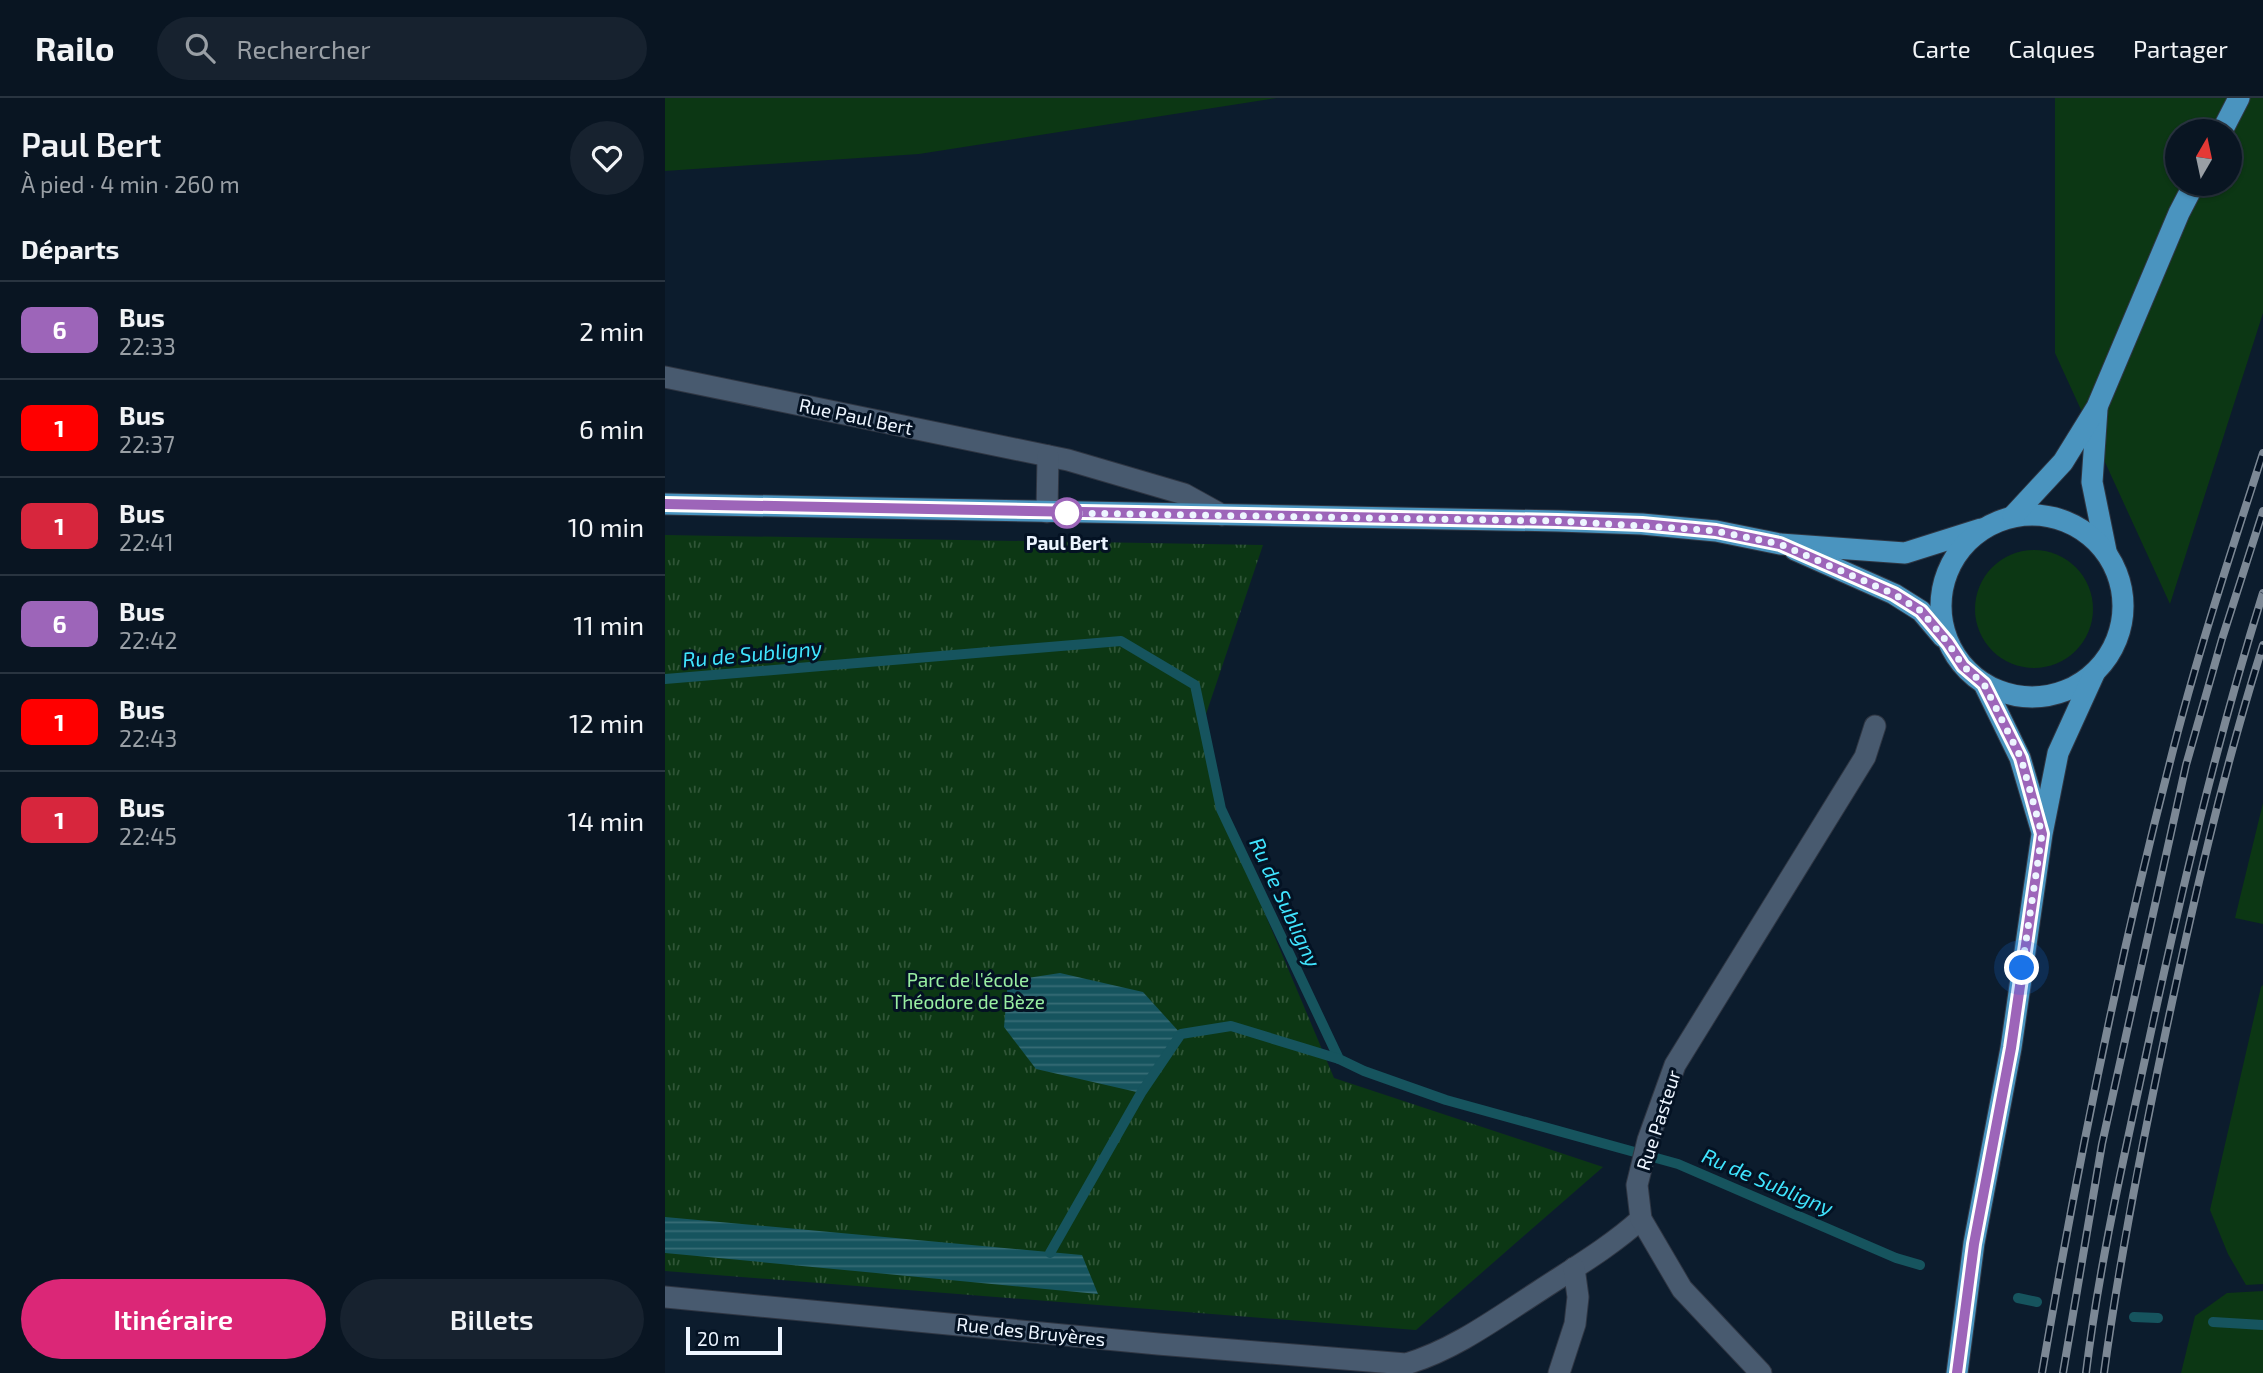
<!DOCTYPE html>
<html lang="fr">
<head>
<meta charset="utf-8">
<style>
	body { margin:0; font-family:"Exo 2",sans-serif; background:#17222f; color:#f1f3f6; height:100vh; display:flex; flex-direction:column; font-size:26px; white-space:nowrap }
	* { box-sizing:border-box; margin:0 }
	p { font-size:23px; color:#999fa5 }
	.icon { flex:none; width:38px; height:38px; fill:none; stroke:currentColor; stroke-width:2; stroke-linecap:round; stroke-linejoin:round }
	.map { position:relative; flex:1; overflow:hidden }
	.side { display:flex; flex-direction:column; background:#091522; width:665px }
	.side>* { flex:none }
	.badge { padding:0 14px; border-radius:10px; font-size:24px; line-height:46px }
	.needle { width:46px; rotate:9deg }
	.controls { position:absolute; left:1500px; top:21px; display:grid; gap:14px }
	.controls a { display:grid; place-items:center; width:77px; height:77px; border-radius:50%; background:#091522; box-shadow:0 2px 5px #0004,0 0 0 2px #293440; font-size:35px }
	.scale { position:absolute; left:21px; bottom:18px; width:96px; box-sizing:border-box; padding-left:7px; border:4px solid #edf5ff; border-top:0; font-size:19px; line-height:24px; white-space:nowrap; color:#edf5ff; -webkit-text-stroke:5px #041223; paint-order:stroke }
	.you { position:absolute; width:35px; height:35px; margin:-18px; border:5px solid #fff; border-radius:50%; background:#1a73e8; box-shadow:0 0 0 10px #1a73e833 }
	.map>.badge { position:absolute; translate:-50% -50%; box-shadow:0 0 0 4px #fff }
	h2 { padding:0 21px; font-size:26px; line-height:63px }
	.round { display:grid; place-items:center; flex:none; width:74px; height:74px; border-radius:37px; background:#17222f }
	.summary { display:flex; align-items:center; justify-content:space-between; height:119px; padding:0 21px }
	h1 { font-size:33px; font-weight:600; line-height:52px }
	.cta { display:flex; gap:14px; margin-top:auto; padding:14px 21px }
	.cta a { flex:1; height:80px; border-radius:42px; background:#db2777; color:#fff; font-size:28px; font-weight:600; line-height:80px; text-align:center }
	.cta a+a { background:#17222f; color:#f1f3f6 }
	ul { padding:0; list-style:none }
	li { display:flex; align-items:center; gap:21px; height:98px; padding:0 21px; border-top:2px solid #293440 }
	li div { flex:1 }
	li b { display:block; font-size:26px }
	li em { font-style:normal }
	li .badge { min-width:77px; font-weight:700; text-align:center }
	header { display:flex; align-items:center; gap:42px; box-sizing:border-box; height:98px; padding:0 35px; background:#091522; border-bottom:2px solid #293440 }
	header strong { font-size:33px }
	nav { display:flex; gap:38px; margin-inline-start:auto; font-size:24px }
	.search { width:490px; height:63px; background:#17222f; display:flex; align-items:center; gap:18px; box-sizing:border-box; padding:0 24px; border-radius:38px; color:#999fa5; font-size:26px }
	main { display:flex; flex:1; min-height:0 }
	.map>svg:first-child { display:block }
	.grass { fill:#0c3714; fill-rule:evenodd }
	.park { fill:url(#park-tufts) }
	.water { fill:url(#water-rules) }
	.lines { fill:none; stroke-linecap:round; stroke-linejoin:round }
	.stream { stroke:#16545e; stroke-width:10 }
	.minor-casing { stroke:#2f3643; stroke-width:23 }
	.major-casing { stroke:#2f3643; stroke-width:23 }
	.minor { stroke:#485a6f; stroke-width:21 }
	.major { stroke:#4a94bf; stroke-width:21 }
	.rail-casing { stroke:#7c8895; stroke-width:8 }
	.rail { stroke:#041223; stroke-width:5; stroke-dasharray:16; stroke-linecap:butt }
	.line-casing { stroke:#fff; stroke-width:16 }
	.line { stroke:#9d65b9; stroke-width:10 }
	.walk { stroke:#edf5ff; stroke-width:7; stroke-dasharray:0 12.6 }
	.stop-dot { fill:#fff; stroke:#9d65b9; stroke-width:3.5 }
	.labels { text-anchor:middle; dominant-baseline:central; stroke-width:6; stroke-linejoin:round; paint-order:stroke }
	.street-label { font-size:19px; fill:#edf5ff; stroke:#041223 }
	.stop-label { font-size:19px; font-weight:bold; fill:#edf5ff; stroke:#041223 }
	.park-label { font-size:19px; fill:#99efa2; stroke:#041223 }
	.water-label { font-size:21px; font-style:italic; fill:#40e5ff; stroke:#041223 }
</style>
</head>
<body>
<header>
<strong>Railo</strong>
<div class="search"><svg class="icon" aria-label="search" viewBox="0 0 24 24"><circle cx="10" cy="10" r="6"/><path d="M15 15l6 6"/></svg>Rechercher</div>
<nav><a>Carte</a><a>Calques</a><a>Partager</a></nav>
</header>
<main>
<section class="side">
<div class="summary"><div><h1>Paul Bert</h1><p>À pied · 4 min · 260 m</p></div><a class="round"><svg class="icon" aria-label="heart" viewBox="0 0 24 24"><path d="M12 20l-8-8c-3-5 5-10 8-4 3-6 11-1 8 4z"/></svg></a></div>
<h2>Départs</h2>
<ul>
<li><span class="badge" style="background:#9d65b9;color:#fff">6</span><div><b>Bus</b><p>22:33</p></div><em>2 min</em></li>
<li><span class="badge" style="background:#f00;color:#fff">1</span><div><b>Bus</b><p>22:37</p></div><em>6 min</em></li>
<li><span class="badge" style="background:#d7263d;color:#fff">1</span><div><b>Bus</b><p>22:41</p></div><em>10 min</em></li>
<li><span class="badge" style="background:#9d65b9;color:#fff">6</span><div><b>Bus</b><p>22:42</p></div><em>11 min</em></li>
<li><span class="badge" style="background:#f00;color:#fff">1</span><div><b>Bus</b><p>22:43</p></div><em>12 min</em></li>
<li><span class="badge" style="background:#d7263d;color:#fff">1</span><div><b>Bus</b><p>22:45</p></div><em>14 min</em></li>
</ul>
<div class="cta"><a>Itinéraire</a><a>Billets</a></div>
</section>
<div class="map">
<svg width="1598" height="1275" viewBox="0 0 1598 1275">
	<defs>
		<pattern id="park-tufts" width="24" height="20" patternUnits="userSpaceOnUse" patternTransform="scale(1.75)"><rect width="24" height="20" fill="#0c3714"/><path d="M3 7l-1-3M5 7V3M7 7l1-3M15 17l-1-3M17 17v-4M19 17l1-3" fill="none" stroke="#305537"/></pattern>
		<pattern id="water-rules" width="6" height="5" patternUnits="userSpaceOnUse" patternTransform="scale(1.75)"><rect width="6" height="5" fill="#16545e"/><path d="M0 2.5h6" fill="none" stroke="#386d76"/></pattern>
	</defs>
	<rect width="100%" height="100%" fill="#0c1c2d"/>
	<!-- grass -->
	<g class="grass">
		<path d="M0,0H612L254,56L0,73Z"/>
		<path d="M1390,0H1598V215L1505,506L1390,255ZM1512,33H1564V86H1512Z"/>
		<circle cx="1369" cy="511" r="59"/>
		<path d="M1598,705V826L1570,820Z"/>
		<path d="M1598,887V1186L1581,1187L1563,1156L1545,1112L1596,889Z"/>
		<path d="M1598,1193V1275H1516L1530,1218L1562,1195Z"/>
	</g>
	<!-- park -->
	<path class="park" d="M0,437L598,447L538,625L556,711L669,980L938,1069L751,1232L0,1173Z"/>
	<!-- water -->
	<g class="water">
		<path d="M395,875L478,894L516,936L476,995L371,971L339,929L343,883Z"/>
		<path d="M0,1119L417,1157L433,1196L0,1155Z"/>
	</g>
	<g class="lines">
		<!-- stream -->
		<g class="stream">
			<path d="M0,581L456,543L530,587L556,711L674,961L699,973L781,1002L1013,1066L1231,1160L1255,1167"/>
			<path d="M385,1155L476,995L516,936L566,928L674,961"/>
			<path d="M1353,1200L1372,1204"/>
			<path d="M1469,1219L1493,1220"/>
			<path d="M1548,1224L1598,1227"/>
		</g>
		<defs>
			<g id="minor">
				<path d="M0,279L403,362L519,396L557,417"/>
				<path d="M382,414L383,358"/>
				<path d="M0,1199L493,1246L741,1266C789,1252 832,1220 874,1193C909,1170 945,1149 976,1121"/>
				<path d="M894,1275L910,1226L913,1199L909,1170"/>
				<path d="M1096,1275L1017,1191L976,1121L972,1087L983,1042L1010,967L1200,659L1210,628"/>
			</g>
			<g id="major">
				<path d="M1557,33L1574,0"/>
				<path d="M1432,311L1427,384L1441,453"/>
				<path d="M0,406L893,423L977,426L1051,433L1115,446L1240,455L1316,431"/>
				<circle cx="1367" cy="508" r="91"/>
				<path d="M1348,418L1398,364L1432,309L1514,115L1529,86"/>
				<path d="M1130,452L1229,496L1256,513L1278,539"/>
				<path d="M1319,586L1355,660L1376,731"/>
				<path d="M1292,1275L1309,1145L1346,950L1377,736L1393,655L1429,576"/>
			</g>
		</defs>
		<!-- minor casing -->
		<use href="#minor" class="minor-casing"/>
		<!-- major casing -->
		<use href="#major" class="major-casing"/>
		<!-- minor -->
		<use href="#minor" class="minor"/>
		<!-- major -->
		<use href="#major" class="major"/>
		<defs>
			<g id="rail">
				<path d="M1377,1275C1412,1070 1453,865 1505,664C1531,560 1565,457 1598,355"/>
				<path d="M1398,1275L1437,1046L1521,667L1557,541L1598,413"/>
				<path d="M1421,1275C1434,1167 1459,1059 1482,952C1515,799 1551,645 1598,495"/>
				<path d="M1439,1275C1454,1163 1476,1052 1499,942C1527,809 1557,677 1598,547"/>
			</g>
		</defs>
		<!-- rail casing -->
		<use href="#rail" class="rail-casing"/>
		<!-- rail -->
		<use href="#rail" class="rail"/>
	</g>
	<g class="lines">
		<defs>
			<path id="line" d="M0,406L893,423L977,426L1051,433L1115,446L1229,496L1256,513L1283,545L1298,568L1319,586L1356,660L1377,736L1346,950L1309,1146L1292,1275"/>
		</defs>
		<!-- line casing -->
		<use href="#line" class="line-casing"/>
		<!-- line -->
		<use href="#line" class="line"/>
		<!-- walk -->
		<path class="walk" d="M402,415L893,423L1026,431L1051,433L1115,446L1229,496L1256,513L1283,545L1298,568L1319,586L1356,660L1377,736L1357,870"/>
	</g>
	<!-- markers -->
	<circle class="stop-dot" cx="402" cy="415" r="14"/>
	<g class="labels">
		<!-- street labels -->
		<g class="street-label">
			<text transform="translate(191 318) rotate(12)">Rue Paul Bert</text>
			<text transform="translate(993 1022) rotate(-72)">Rue Pasteur</text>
			<text transform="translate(366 1233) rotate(6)">Rue des Bruyères</text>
		</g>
		<!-- stop labels -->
		<g class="stop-label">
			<text x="402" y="444">Paul Bert</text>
		</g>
		<!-- park labels -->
		<g class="park-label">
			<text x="303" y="881">Parc de l'école<tspan x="303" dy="22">Théodore de Bèze</tspan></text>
		</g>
		<!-- water labels -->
		<g class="water-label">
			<text transform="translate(87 555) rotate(-5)">Ru de Subligny</text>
			<text transform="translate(621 804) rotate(65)">Ru de Subligny</text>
			<text transform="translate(1103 1083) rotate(23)">Ru de Subligny</text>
		</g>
	</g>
</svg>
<div class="controls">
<a><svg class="needle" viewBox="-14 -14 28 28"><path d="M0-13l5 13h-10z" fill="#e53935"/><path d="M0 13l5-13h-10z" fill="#999fa5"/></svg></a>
</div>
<div class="scale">20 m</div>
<div class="you" style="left:1357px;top:870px"></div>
</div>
</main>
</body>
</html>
